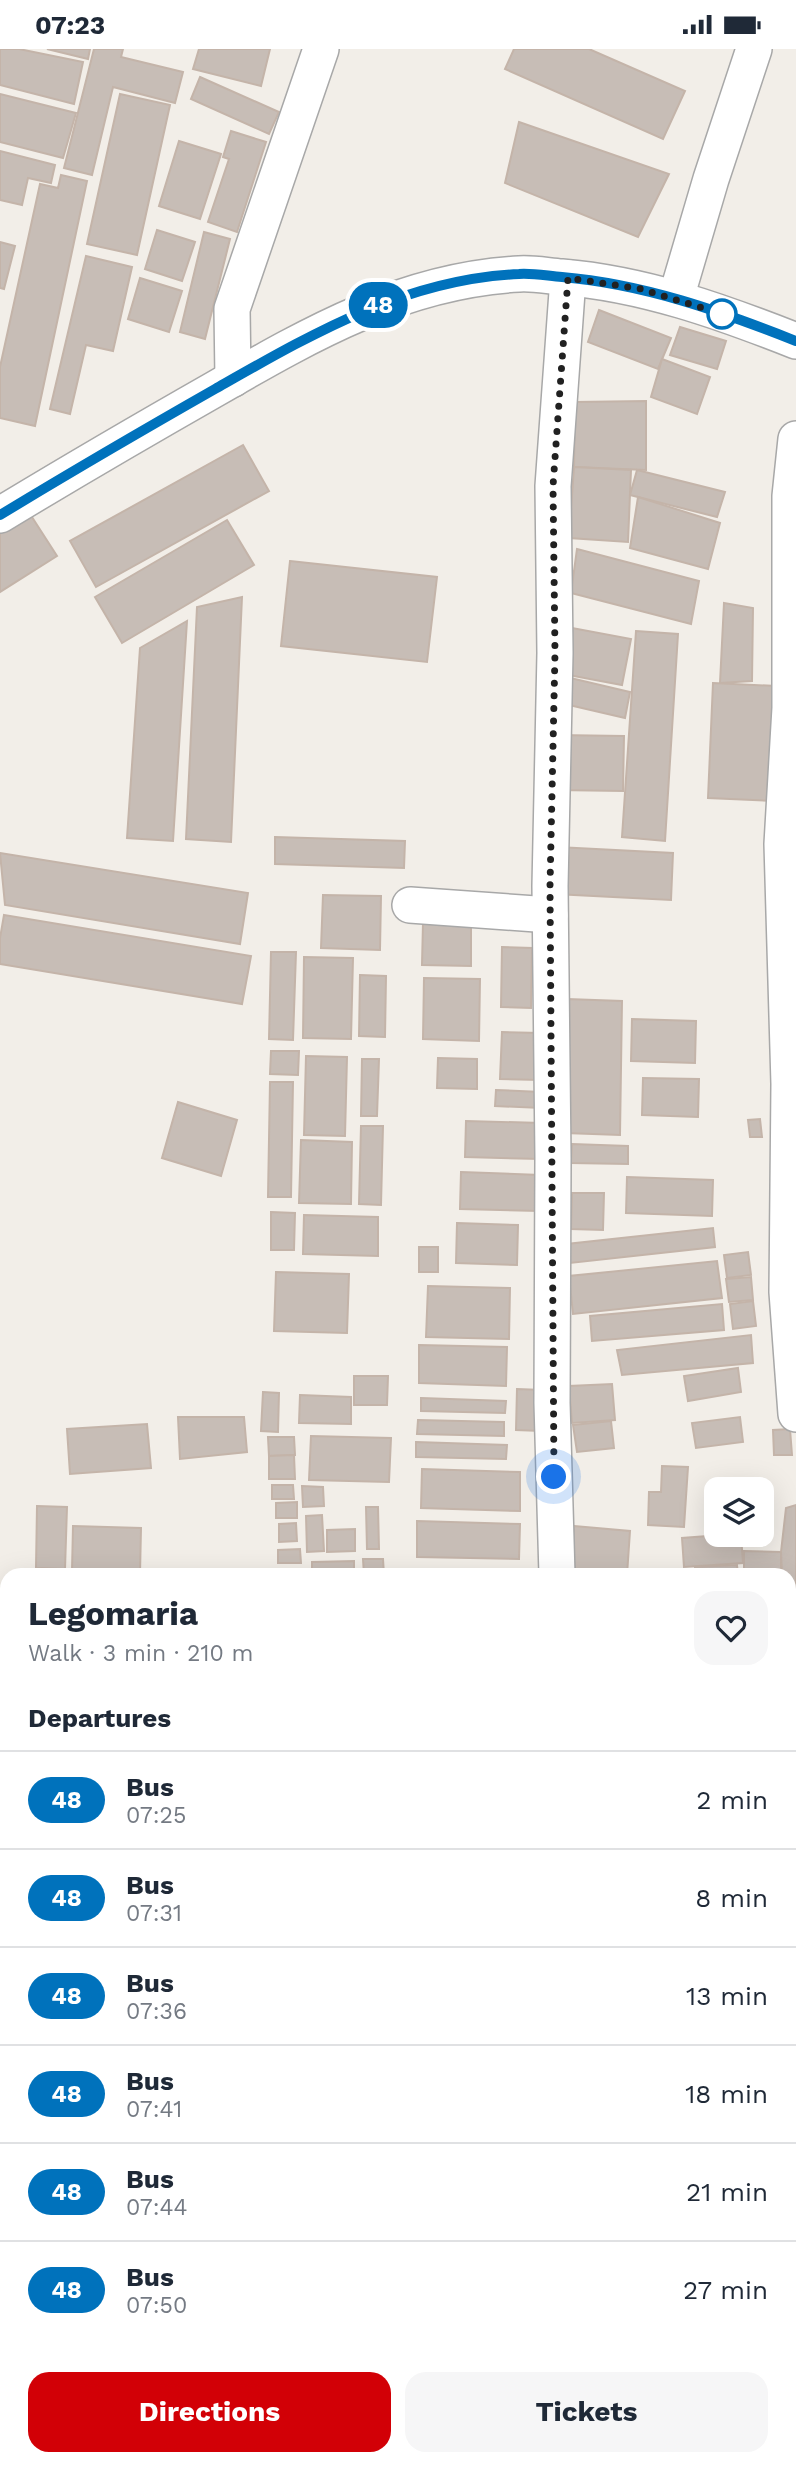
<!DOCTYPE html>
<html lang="en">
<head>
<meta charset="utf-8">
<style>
	body { margin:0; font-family:"Work Sans",sans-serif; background:#f6f6f7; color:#1f2937; height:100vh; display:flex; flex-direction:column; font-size:26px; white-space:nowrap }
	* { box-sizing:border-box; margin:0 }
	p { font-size:23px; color:#747a83 }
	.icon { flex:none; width:38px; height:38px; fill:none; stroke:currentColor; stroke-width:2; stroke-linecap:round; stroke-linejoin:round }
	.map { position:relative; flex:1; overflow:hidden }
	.drawer { position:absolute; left:0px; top:1519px; width:796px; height:898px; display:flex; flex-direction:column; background:#fff; border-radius:21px 21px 0 0; box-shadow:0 7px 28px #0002 }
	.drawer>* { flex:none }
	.badge { padding:0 14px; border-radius:23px; font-size:24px; line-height:46px }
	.buttons { position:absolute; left:704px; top:1428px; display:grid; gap:14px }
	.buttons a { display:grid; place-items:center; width:70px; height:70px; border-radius:14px; background:#fff; box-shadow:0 7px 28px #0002; font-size:35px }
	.you { position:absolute; width:35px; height:35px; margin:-18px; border:5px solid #fff; border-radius:50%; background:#1a73e8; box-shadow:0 0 0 10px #1a73e833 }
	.map>.badge { position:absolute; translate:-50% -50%; box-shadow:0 0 0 4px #fff }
	h2 { padding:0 28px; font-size:26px; line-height:63px }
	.round { display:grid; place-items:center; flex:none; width:74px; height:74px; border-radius:21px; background:#f6f6f7 }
	.headline { display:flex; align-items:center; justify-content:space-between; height:119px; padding:0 28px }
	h1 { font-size:33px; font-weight:700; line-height:52px }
	.action { display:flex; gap:14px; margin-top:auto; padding:14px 28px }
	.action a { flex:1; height:80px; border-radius:21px; background:#d20006; color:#fff; font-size:28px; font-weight:700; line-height:80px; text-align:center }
	.action a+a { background:#f6f6f7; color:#1f2937 }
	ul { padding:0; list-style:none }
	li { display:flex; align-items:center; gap:21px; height:98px; padding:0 28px; border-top:2px solid #e0e1e3 }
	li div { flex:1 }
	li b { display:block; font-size:26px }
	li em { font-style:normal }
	li .badge { min-width:77px; font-weight:700; text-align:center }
	.status { display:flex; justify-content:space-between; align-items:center; height:49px; padding:0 35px; background:#fff; direction:ltr }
	.status svg { height:19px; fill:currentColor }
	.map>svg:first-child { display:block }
	.building { fill:#c7bdb6; stroke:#c4b4a9; stroke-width:2 }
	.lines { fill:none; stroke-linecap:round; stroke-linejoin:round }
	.minor-casing { stroke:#a8a8a8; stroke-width:38 }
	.minor { stroke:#fff; stroke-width:35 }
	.line-casing { stroke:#fff; stroke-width:16 }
	.line { stroke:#0072bc; stroke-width:10 }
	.walk { stroke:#212121; stroke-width:7; stroke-dasharray:0 12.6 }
	.stop-dot { fill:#fff; stroke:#0072bc; stroke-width:3.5 }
</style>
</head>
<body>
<div class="status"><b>07:23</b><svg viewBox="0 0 49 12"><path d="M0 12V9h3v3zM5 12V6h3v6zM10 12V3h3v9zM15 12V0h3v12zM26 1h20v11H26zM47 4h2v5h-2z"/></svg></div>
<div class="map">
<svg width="796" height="2416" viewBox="0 0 796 2416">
	<rect width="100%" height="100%" fill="#f2eee8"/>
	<!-- building -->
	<g class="building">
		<path d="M0,0H19L83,13L74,55L0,36Z"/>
		<path d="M47,0H90L88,10Z"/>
		<path d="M94,0H123L121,8L183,23L175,54L113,38L92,126L64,119Z"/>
		<path d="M199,0H270L261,37L193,20Z"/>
		<path d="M514,0H589L685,42L663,90L505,20Z"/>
		<path d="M200,28L279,63L269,85L191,50Z"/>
		<path d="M0,45L76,64L63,109L0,93Z"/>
		<path d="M120,45L170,56L137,206L87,195Z"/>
		<path d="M519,73L669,125L638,188L505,134Z"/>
		<path d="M231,82L266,93L237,183L208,173L229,110L223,108Z"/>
		<path d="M179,92L221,105L200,170L159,157Z"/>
		<path d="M0,102L55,116L51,134L28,129L22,156L0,151Z"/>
		<path d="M61,126L87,132L35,377L0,369V318L40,135L58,139Z"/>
		<path d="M157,181L195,193L182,232L145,220Z"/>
		<path d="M204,183L230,190L205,290L180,283Z"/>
		<path d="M0,193L15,197L4,240L0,239Z"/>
		<path d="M86,207L132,218L113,302L86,296L70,365L50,360Z"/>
		<path d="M140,229L182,242L169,283L128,270Z"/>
		<path d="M599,261L671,289L658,320L588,293Z"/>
		<path d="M680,278L726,292L717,320L670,306Z"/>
		<path d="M662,310L710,328L697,365L651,348Z"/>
		<path d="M646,352V421L574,418L575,353Z"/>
		<path d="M243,396L269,442L96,538L70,492Z"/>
		<path d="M574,418L631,421L628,493L569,489Z"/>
		<path d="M637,421L725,443L717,468L630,446Z"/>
		<path d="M638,448L720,474L708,520L630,499Z"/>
		<path d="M30,465L57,507L0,543V483Z"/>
		<path d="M227,471L254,516L122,594L95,548Z"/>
		<path d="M577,500L699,532L691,575L571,544Z"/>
		<path d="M290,512L437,528L427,613L281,597Z"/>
		<path d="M242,548L231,793L186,790L197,558Z"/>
		<path d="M724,554L753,559L752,632L720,634Z"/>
		<path d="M187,572L173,792L127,789L140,599Z"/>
		<path d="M572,579L631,590L622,636L563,625Z"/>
		<path d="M636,582L678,585L665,792L622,788Z"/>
		<path d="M562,627L630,643L625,669L556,653Z"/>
		<path d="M713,634L776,637L774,752L708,749Z"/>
		<path d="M557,686L624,687L623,742L556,741Z"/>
		<path d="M275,788L405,792L404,819L275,815Z"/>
		<path d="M557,798L673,804L671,851L555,845Z"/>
		<path d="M0,804L248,844L240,895L5,856Z"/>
		<path d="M323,846L381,847L380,901L321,899Z"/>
		<path d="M4,866L251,907L242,955L0,915V889Z"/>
		<path d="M423,874L471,875V917L422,916Z"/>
		<path d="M502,898L532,899L531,959L501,958Z"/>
		<path d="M271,903H296L293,991L269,990Z"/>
		<path d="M304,908L353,909L351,990L303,989Z"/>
		<path d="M360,926L386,927L385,988L359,987Z"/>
		<path d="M424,929L480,930L479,992L423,990Z"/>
		<path d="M567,950L622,952L620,1086L565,1084Z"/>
		<path d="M632,970L696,972L695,1014L631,1012Z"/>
		<path d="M502,983L540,984V1031L500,1030Z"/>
		<path d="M271,1002H299L298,1026L270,1025Z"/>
		<path d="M306,1007L347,1008L345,1087L304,1086Z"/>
		<path d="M438,1009L477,1010V1040L437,1039Z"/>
		<path d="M362,1010H379L377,1067H361Z"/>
		<path d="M643,1029L699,1030L698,1068L642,1066Z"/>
		<path d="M270,1033H293L291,1148H268Z"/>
		<path d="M496,1041L541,1043V1059L495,1057Z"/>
		<path d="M178,1053L237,1071L221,1127L162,1109Z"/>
		<path d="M760,1070L762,1088H750L748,1071Z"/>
		<path d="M466,1072L541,1074L540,1110L465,1108Z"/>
		<path d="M361,1077H383L381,1156L359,1155Z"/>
		<path d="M301,1091L352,1093L351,1155L299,1154Z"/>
		<path d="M572,1095L628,1097V1115L571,1114Z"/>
		<path d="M461,1123L540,1126L539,1162L460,1160Z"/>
		<path d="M627,1128L713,1131L712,1167L626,1164Z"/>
		<path d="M572,1144H604L603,1181L571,1180Z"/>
		<path d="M271,1163L295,1164L294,1201H271Z"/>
		<path d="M304,1166L378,1168V1207L303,1205Z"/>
		<path d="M457,1174L518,1176L517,1216L456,1214Z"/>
		<path d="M713,1179L715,1198L570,1214L567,1195Z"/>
		<rect x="419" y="1198" width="19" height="25"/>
		<path d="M748,1203L751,1226L727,1229L724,1206Z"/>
		<path d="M717,1212L722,1249L573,1265L569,1227Z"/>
		<path d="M276,1223L349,1225L347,1284L274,1282Z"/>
		<path d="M751,1228L753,1251L729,1253L726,1230Z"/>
		<path d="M428,1237L510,1239L509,1290L426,1288Z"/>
		<path d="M753,1252L756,1277L733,1280L730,1255Z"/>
		<path d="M722,1255L724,1281L592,1292L590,1267Z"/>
		<path d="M751,1286L753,1314L622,1326L617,1301Z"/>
		<path d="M419,1296L507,1298L506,1337L419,1334Z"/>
		<path d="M738,1319L741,1343L688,1352L684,1327Z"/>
		<path d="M354,1327H388L387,1356H354Z"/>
		<path d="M612,1335L615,1371L572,1374L569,1337Z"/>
		<path d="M517,1340L542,1341L541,1382L516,1381Z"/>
		<path d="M263,1343L279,1344L278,1383L261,1382Z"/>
		<path d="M300,1346L351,1348V1375L299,1374Z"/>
		<path d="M421,1349L506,1352L505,1364L421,1362Z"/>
		<path d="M178,1368H244L247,1403L180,1410Z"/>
		<path d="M740,1368L743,1393L696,1399L692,1374Z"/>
		<path d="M418,1371L504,1373V1387L417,1385Z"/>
		<path d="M611,1372L614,1399L577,1403L573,1376Z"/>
		<path d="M147,1375L151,1419L70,1425L67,1380Z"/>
		<path d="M790,1380L792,1406H774L773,1381Z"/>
		<path d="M311,1387L391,1389L389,1433L309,1431Z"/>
		<path d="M268,1388H294L295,1406L269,1407Z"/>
		<path d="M416,1393L507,1396L506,1410L416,1408Z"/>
		<path d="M294,1406L295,1430H269V1407Z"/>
		<path d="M662,1417L688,1418L684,1478L648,1476L649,1443H661Z"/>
		<path d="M422,1420L520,1423V1462L421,1459Z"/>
		<path d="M272,1436H293L294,1450H272Z"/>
		<path d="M302,1437L323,1438L324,1457L303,1458Z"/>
		<path d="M297,1453V1469H276V1454Z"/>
		<path d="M796,1456V1735H794L789,1651V1526H782L781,1503L786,1459Z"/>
		<path d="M37,1457L67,1458L65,1520L36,1519Z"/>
		<path d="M366,1458H378L379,1500H367Z"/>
		<path d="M322,1466L324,1502L307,1503L306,1467Z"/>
		<path d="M417,1472L520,1475L519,1510L417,1508Z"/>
		<path d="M296,1474L297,1492L279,1493V1475Z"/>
		<path d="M73,1477L141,1479L140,1525L72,1522Z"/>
		<path d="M574,1477L630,1482L627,1526H571Z"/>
		<path d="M716,1478V1486H741L743,1514L684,1518L682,1489L708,1487V1479Z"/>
		<path d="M355,1480V1502L327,1503V1481Z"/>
		<path d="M300,1500L301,1514H278V1501Z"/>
		<path d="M744,1502L781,1503V1526H744Z"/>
		<path d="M363,1510H383L384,1526H364Z"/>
		<path d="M354,1512V1526H312V1513Z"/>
		<path d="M737,1516L738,1526H695V1518Z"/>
		<rect x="278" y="1520" width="23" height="6"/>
		<path d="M796,1761V1790L789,1792V1764Z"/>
		<path d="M796,1799V1833L789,1835V1801Z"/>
		<path d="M796,1840V1874L789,1876V1842Z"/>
		<path d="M796,1877V1914L789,1917V1880Z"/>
		<path d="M0,2277L7,2278V2410H21L20,2416H0Z"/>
		<path d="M140,2410H183L182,2416H150L139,2414Z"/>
		<path d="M197,2410H216L215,2416H196Z"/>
		<path d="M380,2410H407L406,2416H379Z"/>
		<path d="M419,2410H450L449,2416H418Z"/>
		<path d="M460,2410H500L499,2416H459Z"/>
		<path d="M510,2410H571L570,2416H509Z"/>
	</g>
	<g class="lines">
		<defs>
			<g id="minor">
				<path d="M676,249L711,130L754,0"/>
				<path d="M233,330L232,260L321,0"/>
				<path d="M796,390L790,447V659L782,795L789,1035L787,1243L796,1365"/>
				<path d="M0,466C71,423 143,381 215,340C312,284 405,231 519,225C533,224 548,227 562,228C644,235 720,262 796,292"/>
				<path d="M410,856L550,866"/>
				<path d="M557,1526L552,1354L553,1109L550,837L555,604L553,437L568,229"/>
				<path d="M789,2155L796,2156"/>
				<path d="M0,2213L7,2212"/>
			</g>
		</defs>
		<!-- minor casing -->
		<use href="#minor" class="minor-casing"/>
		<!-- minor -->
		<use href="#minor" class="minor"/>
	</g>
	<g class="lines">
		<defs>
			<path id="line" d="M0,466C71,423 143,381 215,340C312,285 405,230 519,225C533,224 548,227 562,228C644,235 720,262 796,292"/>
		</defs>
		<!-- line casing -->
		<use href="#line" class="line-casing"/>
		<!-- line -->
		<use href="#line" class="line"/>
		<!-- walk -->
		<path class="walk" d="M554,1428L550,837L555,604L553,437L568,229L641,240L722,265"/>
	</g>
	<!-- markers -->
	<circle class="stop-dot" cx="722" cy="265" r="14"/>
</svg>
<div class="buttons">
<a><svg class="icon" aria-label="layers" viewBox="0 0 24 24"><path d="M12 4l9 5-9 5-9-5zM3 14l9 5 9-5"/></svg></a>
</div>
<div class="you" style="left:554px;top:1428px"></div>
<b class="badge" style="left:378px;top:256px;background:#0072bc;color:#fff">48</b>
<section class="drawer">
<div class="headline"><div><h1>Legomaria</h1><p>Walk · 3 min · 210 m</p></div><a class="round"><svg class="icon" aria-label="heart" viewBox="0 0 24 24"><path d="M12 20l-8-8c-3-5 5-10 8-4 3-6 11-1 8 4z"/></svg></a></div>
<h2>Departures</h2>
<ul>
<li><span class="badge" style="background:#0072bc;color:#fff">48</span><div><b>Bus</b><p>07:25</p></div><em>2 min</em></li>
<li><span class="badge" style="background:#0072bc;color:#fff">48</span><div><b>Bus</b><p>07:31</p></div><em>8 min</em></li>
<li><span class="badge" style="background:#0072bc;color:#fff">48</span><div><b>Bus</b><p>07:36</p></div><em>13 min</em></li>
<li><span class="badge" style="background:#0072bc;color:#fff">48</span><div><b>Bus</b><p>07:41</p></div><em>18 min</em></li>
<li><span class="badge" style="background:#0072bc;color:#fff">48</span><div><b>Bus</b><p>07:44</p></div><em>21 min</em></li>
<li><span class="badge" style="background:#0072bc;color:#fff">48</span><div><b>Bus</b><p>07:50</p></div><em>27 min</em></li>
</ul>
<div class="action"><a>Directions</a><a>Tickets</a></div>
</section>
</div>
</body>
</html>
